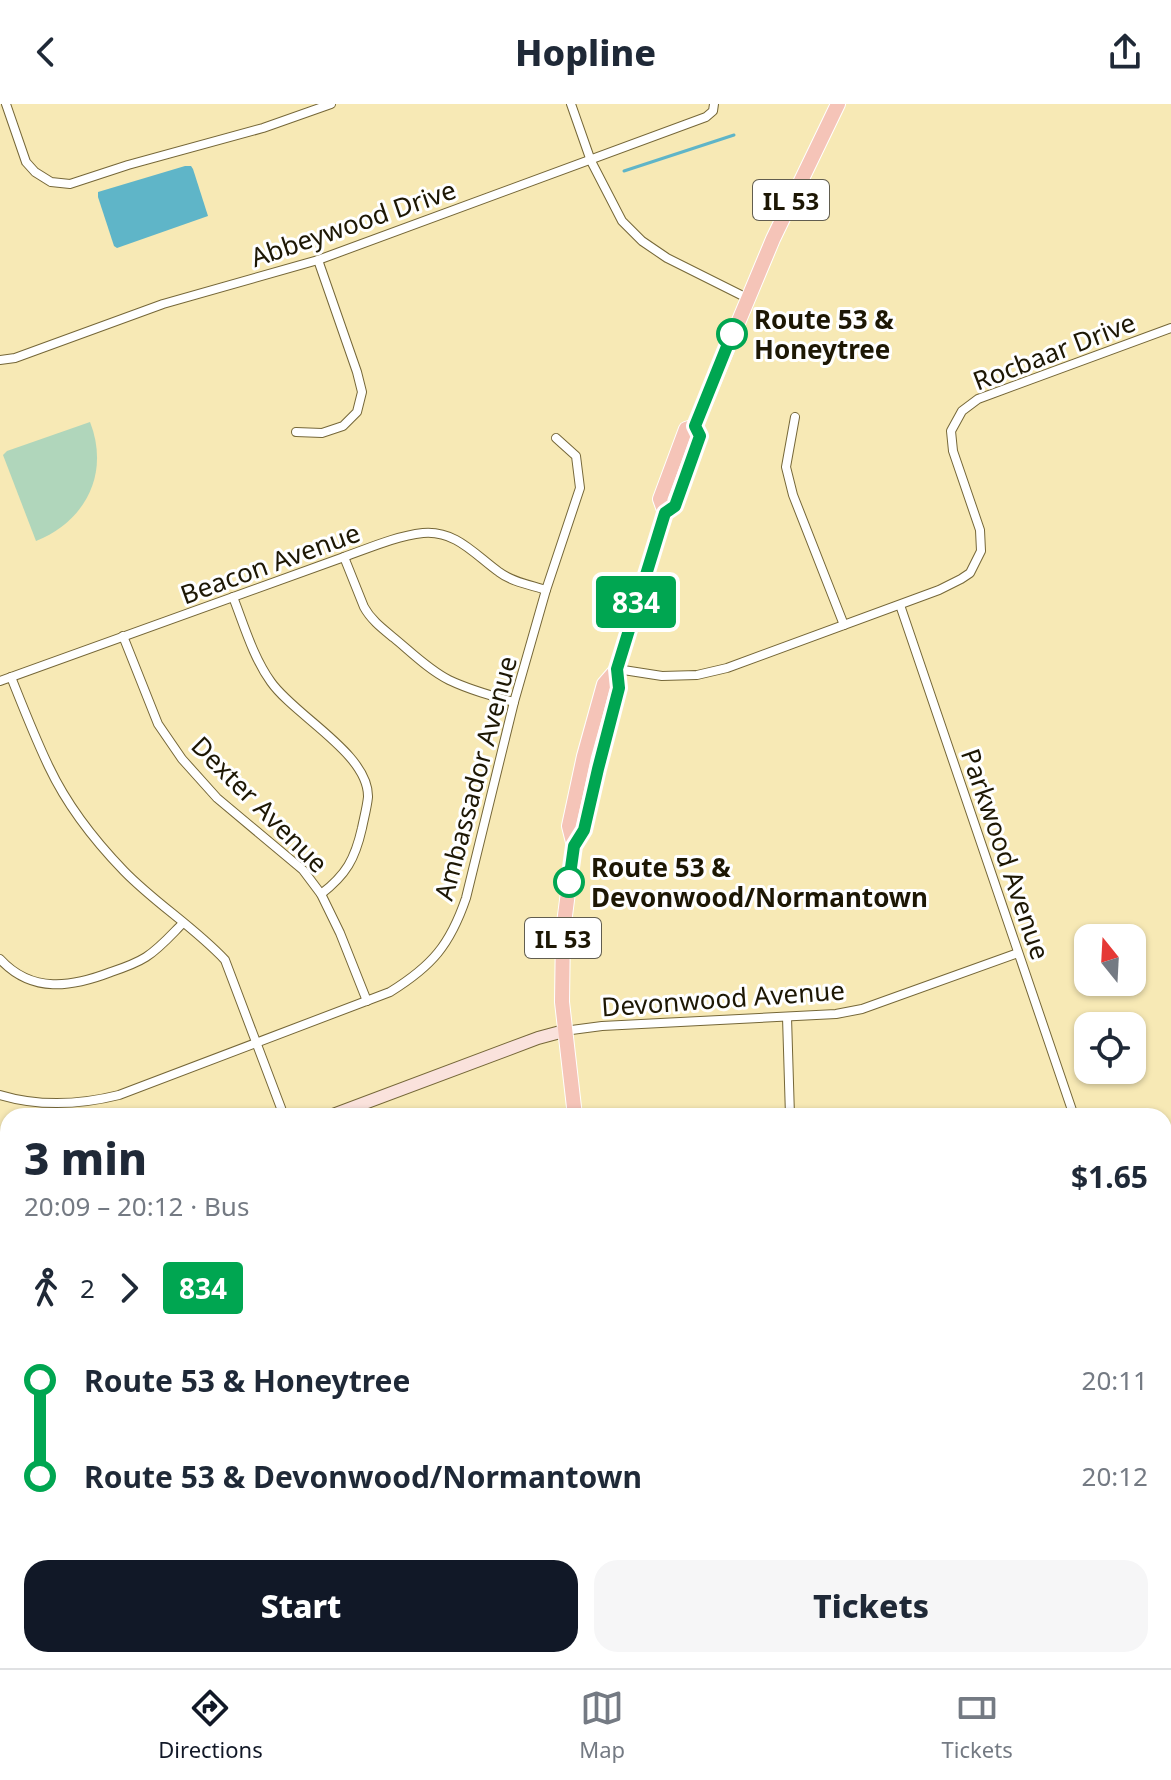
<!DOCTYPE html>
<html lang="en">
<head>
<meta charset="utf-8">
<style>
	body { margin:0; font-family:"Noto Sans",sans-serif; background:#f6f6f7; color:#1f2937; height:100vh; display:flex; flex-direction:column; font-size:30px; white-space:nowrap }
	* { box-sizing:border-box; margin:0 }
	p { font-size:26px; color:#747a83 }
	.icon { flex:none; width:44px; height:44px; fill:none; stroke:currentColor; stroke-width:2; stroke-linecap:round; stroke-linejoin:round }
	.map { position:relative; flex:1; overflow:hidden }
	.sheet { position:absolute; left:0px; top:1004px; width:1172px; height:560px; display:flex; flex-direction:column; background:#fff; border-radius:24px 24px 0 0; box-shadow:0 2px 6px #0004 }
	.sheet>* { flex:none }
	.badge { padding:0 16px; border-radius:6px; font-size:28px; line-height:52px }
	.needle { width:52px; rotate:342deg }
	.tools { position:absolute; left:1074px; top:820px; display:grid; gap:16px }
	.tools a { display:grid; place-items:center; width:72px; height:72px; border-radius:16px; background:#fff; box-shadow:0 2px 6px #0004; font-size:40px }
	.map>.badge { position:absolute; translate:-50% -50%; box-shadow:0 0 0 4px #fff }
	.legs { display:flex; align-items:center; gap:12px; height:88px; padding:0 24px; font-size:26px }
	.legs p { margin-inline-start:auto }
	.head { display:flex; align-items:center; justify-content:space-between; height:136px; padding:0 24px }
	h1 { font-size:44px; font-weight:800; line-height:60px }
	.action { display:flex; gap:16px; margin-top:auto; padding:16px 24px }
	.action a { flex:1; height:92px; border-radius:24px; background:#111827; color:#fff; font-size:32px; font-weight:800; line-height:92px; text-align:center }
	.action a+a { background:#f6f6f7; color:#1f2937 }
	ul { padding:0 24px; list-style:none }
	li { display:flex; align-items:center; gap:28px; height:96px; font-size:30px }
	li i { display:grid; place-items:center; width:12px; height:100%; margin:0 10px; background:currentColor }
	li i::after { content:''; width:20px; height:20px; margin:-10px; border:6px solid; border-radius:50%; background:#fff }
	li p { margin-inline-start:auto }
	li:first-child i { background:linear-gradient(#0000 50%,currentColor 0) }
	li:last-child i { background:linear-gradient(currentColor 50%,#0000 0) }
	header { display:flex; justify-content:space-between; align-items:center; height:104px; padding:0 24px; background:#fff; font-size:36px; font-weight:800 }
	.dock { display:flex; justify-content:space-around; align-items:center; height:112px; border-top:2px solid #e0e1e3; background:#fff; font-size:22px; color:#747a83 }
	.dock a { display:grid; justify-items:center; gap:4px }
	.dock .current { color:#111827 }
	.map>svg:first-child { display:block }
	.green { fill:#b0d6bb }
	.water { fill:#5fb5c8 }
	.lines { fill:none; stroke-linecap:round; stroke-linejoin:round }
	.stream { stroke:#5fb5c8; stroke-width:3 }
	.street-casing { stroke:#756738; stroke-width:10 }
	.secondary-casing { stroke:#756738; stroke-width:14 }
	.primary-casing { stroke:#fff; stroke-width:16 }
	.street { stroke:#fff; stroke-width:8 }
	.secondary { stroke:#fae2dc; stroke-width:12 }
	.primary { stroke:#f5c4b8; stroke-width:14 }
	.line-1-casing { stroke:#fff; stroke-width:18 }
	.line-1 { stroke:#00a651; stroke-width:12 }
	.stop-1-dot { fill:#fff; stroke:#00a651; stroke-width:4 }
	.labels { text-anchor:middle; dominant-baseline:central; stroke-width:6; stroke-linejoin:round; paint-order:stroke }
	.shield { fill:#fff; stroke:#615d4f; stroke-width:2 }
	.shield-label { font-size:24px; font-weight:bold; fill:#1d1704 }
	.street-label { font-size:26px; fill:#1d1704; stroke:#fff }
	.stop-label { font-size:26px; font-weight:bold; fill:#1d1704; stroke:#fff; text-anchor:start }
</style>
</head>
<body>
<header><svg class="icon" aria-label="back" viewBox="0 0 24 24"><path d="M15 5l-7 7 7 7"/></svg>Hopline<svg class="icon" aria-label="share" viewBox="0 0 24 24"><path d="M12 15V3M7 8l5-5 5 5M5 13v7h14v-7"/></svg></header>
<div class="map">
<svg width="1171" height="1564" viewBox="0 0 1171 1564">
	<rect width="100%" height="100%" fill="#f7e9b5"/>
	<!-- green -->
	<g class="green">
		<path d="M90,318C110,369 86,417 36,437L3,351L7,347Z"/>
		<path d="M0,1431L8,1433V1473L1,1475Z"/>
		<path d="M69,1556H99L102,1564H46Z"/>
	</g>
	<!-- water -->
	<g class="water">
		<path d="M185,62H191L193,65L208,112L117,144L114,142L98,93V88Z"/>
		<path d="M1171,1360V1422L1164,1415V1363Z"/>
	</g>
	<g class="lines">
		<!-- stream -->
		<path class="stream" d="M624,67L734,31"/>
		<defs>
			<g id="street">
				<path d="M6,0L26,58L35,68L51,78L70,80L128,61L263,24L331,0"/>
				<path d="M571,0L591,57L622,117L642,137L667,154L747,194"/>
				<path d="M0,256L15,254L163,200L318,156L706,13L713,7L714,0"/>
				<path d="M795,313L786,363L793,391L844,521"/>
				<path d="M296,328L322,329L343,322L357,308L362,288L357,268L318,156"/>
				<path d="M344,453L364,503C371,516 383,525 394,534C411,548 429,566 449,576C470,586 492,592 514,598"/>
				<path d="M233,493C244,521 253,553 271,578C295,612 369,650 368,693C367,703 364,714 362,724C355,755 346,771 321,790"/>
				<path d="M900,501L1074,1012"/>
				<path d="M123,532L158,620L182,655L217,694L303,766L321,790L340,829L367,897"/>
				<path d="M617,565L662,572L697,571L727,564L939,486L961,475L970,469L981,447L980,426L953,347L951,327L962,307L978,295L1171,224"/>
				<path d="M11,573C23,603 35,634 49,663C67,701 95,737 124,767C155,799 194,823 225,856L284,1012"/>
				<path d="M0,577L344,453C369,444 396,432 423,429C456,426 475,451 499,468C512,478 531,481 546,486"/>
				<path d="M0,855C32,890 72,883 111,868C123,864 135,860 146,853C160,844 171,831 183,819"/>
				<path d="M787,913L790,1012"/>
				<path d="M564,927L602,922L836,910L862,905L1018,849"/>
				<path d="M0,991C40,1003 79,1001 119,991L390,888C432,862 450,841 466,794L514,598L546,486L580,384L576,352L556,334"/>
				<path d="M1164,1142L1171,1140"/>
				<path d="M197,1556L203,1564"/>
				<path d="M709,1556L711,1564"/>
				<path d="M1060,1556L1063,1564"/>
				<path d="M292,1564L314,1556"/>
			</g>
			<g id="secondary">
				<path d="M330,1012L538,934L564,927"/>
				<path d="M0,1103L8,1117"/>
				<path d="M0,1122L8,1126"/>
			</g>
			<g id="primary">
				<path d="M665,409L660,395L686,325L695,322L773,135L838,0"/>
				<path d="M574,742L584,726L598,665L619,584L617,565L665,409L675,402L700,332L695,322"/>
				<path d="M575,1012L562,898L563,827L574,742L569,722L584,652L604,580L617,565"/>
				<path d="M739,1556L742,1564"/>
			</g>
		</defs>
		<!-- street casing -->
		<use href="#street" class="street-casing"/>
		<!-- secondary casing -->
		<use href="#secondary" class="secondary-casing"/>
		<!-- primary casing -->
		<use href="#primary" class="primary-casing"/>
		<!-- street -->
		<use href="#street" class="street"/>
		<!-- secondary -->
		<use href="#secondary" class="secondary"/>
		<!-- primary -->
		<use href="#primary" class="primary"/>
	</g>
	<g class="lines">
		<defs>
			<path id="line-1" d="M569,778L574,742L584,726L598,665L619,584L617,565L665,409L675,402L700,332L695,322L732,230"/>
		</defs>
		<!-- line-1 casing -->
		<use href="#line-1" class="line-1-casing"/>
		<!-- line-1 -->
		<use href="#line-1" class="line-1"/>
	</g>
	<!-- markers -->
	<g class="stop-1-dot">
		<circle cx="732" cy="230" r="14"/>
		<circle cx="569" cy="778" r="14"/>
	</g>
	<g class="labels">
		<!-- shield labels -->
		<g class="shield">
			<rect x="753" y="76" width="76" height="40" rx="6"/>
			<rect x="525" y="814" width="76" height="40" rx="6"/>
		</g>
		<g class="shield-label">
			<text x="791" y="96">IL 53</text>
			<text x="563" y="834">IL 53</text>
		</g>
		<!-- street labels -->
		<g class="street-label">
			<text transform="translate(353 119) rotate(-19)">Abbeywood Drive</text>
			<text transform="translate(1054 247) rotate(-21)">Rocbaar Drive</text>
			<text transform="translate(270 459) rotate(-20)">Beacon Avenue</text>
			<text transform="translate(475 674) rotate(-75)">Ambassador Avenue</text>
			<text transform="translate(260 700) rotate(45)">Dexter Avenue</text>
			<text transform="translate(1006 750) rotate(71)">Parkwood Avenue</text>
			<text transform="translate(723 894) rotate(-4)">Devonwood Avenue</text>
		</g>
		<!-- stop labels -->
		<g class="stop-label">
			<text x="754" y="215">Route 53 &amp;<tspan x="754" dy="30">Honeytree</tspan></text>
			<text x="591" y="763">Route 53 &amp;<tspan x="591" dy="30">Devonwood/Normantown</tspan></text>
		</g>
	</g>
</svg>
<div class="tools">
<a><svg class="needle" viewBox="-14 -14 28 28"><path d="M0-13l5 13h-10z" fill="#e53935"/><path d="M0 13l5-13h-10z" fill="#747a83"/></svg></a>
<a><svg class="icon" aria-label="locate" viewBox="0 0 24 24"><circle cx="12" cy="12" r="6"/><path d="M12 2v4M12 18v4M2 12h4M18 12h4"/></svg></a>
</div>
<b class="badge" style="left:636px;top:498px;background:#00a651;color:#fff">834</b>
<section class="sheet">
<div class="head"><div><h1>3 min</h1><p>20:09 – 20:12 · Bus</p></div><b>$1.65</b></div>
<div class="legs"><svg class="icon" aria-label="walk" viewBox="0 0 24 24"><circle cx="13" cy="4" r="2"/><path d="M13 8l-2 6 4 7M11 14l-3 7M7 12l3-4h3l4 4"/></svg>2<svg class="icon" aria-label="forward" viewBox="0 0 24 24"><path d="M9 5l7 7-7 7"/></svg><b class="badge" style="background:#00a651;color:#fff">834</b></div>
<ul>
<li><i style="color:#00a651"></i><b>Route 53 &amp; Honeytree</b><p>20:11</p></li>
<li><i style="color:#00a651"></i><b>Route 53 &amp; Devonwood/Normantown</b><p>20:12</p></li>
</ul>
<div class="action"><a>Start</a><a>Tickets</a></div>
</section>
</div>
<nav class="dock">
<a class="current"><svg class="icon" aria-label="directions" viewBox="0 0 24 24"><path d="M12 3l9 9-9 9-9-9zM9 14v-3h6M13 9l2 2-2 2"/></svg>Directions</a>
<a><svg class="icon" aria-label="map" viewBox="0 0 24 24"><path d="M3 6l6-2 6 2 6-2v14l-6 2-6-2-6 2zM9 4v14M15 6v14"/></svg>Map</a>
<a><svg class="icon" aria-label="tickets" viewBox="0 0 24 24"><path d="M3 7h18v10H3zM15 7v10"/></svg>Tickets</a>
</nav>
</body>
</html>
